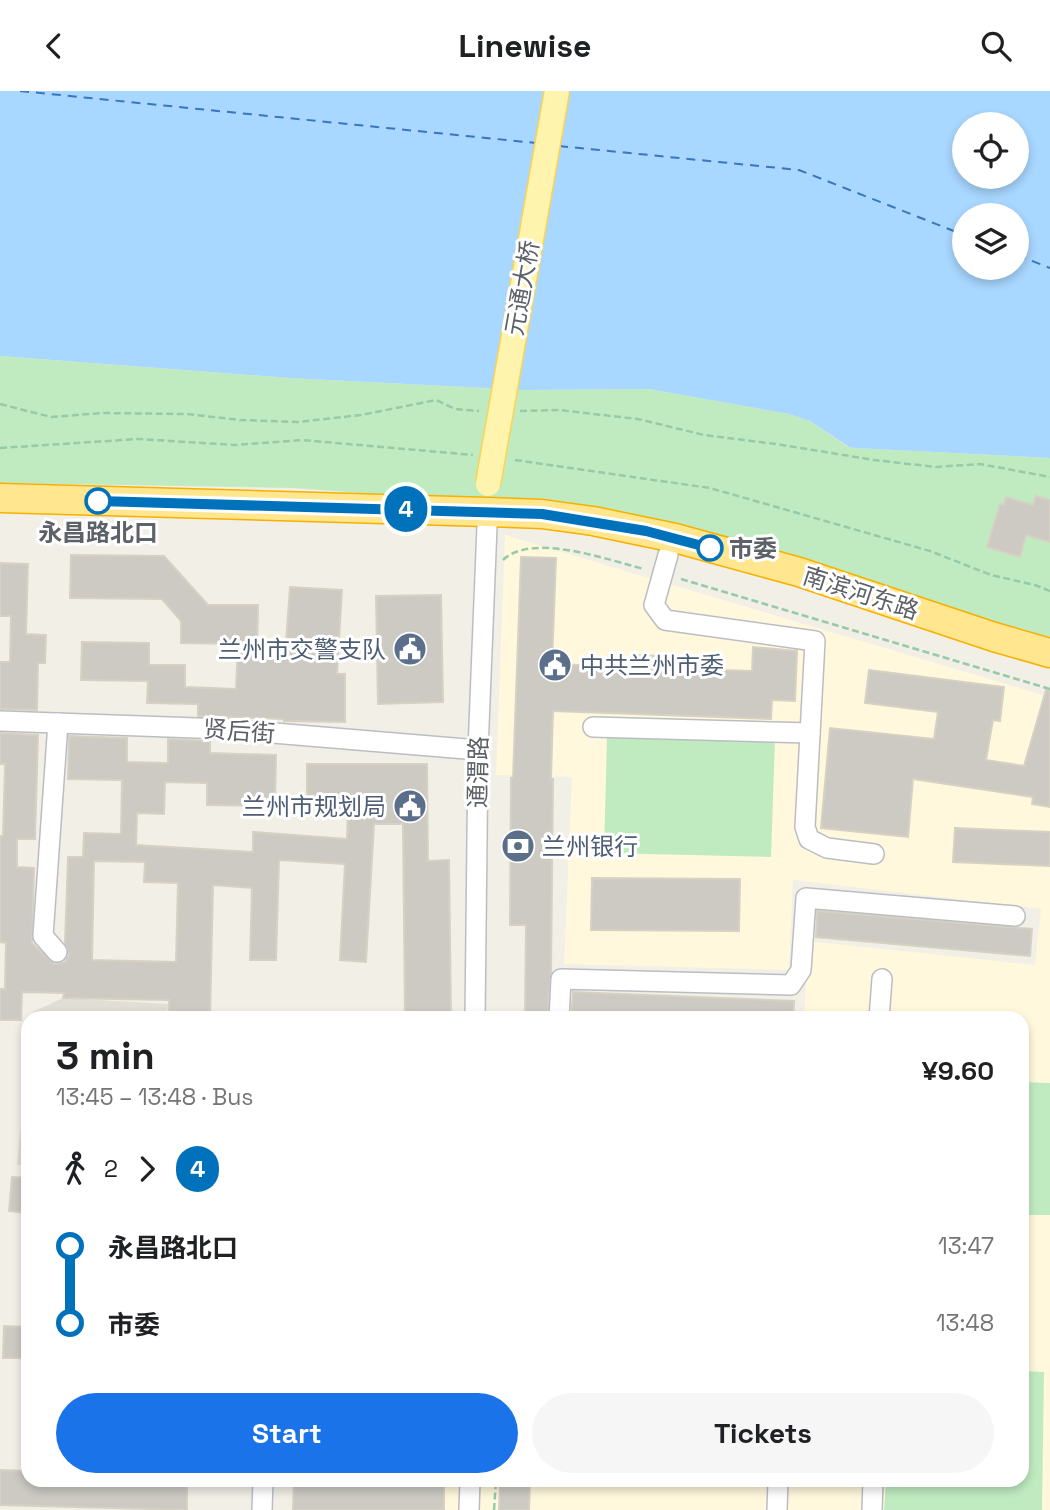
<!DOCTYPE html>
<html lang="en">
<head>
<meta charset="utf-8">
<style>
	body { margin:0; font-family:"Space Grotesk","Noto Sans SC",sans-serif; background:#f6f6f6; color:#202124; height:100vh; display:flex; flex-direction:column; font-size:26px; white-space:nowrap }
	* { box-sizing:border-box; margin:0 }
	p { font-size:23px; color:#757577 }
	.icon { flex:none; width:38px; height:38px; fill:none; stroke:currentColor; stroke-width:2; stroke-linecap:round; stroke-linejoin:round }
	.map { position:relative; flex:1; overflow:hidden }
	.panel { position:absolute; left:21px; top:920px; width:1008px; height:476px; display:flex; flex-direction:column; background:#fff; border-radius:21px; box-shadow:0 4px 10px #0003 }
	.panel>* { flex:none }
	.badge { padding:0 14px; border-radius:23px; font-size:24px; line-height:46px }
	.controls { position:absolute; left:952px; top:21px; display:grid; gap:14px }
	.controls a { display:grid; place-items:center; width:77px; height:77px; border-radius:50%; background:#fff; box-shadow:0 4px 10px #0003; font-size:35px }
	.map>.badge { position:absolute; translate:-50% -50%; box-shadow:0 0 0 4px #fff }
	.legs { display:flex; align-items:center; gap:10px; height:77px; padding:0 35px; font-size:23px }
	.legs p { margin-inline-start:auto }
	.headline { display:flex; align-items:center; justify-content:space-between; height:119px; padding:0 35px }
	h1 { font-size:38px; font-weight:800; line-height:52px }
	.action { display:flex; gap:14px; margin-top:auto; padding:14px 35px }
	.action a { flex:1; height:80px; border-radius:42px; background:#1a73e8; color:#fff; font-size:28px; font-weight:800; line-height:80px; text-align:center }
	.action a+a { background:#f6f6f6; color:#202124 }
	ul { padding:0 35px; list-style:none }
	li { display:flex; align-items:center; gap:24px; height:77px; font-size:26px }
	li i { display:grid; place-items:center; width:10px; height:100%; margin:0 9px; background:currentColor }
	li i::after { content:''; width:18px; height:18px; margin:-9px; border:5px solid; border-radius:50%; background:#fff }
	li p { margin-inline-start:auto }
	li:first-child i { background:linear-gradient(#0000 50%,currentColor 0) }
	li:last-child i { background:linear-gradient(currentColor 50%,#0000 0) }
	header { display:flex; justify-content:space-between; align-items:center; height:91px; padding:0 35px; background:#fff; font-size:32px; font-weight:800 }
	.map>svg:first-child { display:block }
	.commercial { fill:#fff8dd }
	.education { fill:#e1ded5 }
	.green { fill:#c0ebc1 }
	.water { fill:#a8d7ff; fill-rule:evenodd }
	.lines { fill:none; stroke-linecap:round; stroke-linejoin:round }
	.ferry { stroke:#3976bd; stroke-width:2; stroke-dasharray:9 7; stroke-linecap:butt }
	.building { fill:#cccac3; stroke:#d7d1c3; stroke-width:2; fill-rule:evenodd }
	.minor-casing { stroke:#babec3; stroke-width:22 }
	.highway-casing { stroke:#f7b000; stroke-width:31 }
	.path { stroke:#97caa7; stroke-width:2.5; stroke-dasharray:7 3.5; stroke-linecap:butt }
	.minor { stroke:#fff; stroke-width:19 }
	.highway { stroke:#ffe68f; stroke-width:28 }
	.major-bridge-casing { stroke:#ffd351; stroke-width:27; stroke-linecap:butt }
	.major-bridge { stroke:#fff4ad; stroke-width:24 }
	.line-1-casing { stroke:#fff; stroke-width:16 }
	.line-1 { stroke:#0072bc; stroke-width:10 }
	.stop-1-dot { fill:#fff; stroke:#0072bc; stroke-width:3.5 }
	.labels { text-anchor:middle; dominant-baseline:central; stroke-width:6; stroke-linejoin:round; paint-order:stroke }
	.street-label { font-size:24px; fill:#5d6268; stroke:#fff }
	.stop-label { font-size:24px; font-weight:bold; fill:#5d6268; stroke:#fff }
	.service-label { font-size:24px; fill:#4e5e75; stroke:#fff; text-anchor:end }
</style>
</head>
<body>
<header><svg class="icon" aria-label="back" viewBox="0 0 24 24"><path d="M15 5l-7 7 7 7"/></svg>Linewise<svg class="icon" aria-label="search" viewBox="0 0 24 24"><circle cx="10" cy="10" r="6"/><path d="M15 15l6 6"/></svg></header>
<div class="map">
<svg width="1050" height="1419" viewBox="0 0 1050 1419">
	<rect width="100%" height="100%" fill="#f1efe6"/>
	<!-- commercial -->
	<path class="commercial" d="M505,444L1050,606V1419H409V1390H1022V928L804,927L808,850L1035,874L1041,818L793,789L789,879L564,873L572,686L496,684Z"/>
	<!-- education -->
	<g class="education">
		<path d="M63,907L168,913L167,927H32L33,921Z"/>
		<path d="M28,969V1074H17Z"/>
	</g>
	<!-- green -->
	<g class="green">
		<path d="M0,265L290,287L524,299L649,298L789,323L810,330L848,356L855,357L1050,367V548L743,453L468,410L294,397L0,392Z"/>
		<path d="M607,644L775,649L771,766L604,762Z"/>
		<path d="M1022,991L1050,992V1124H1022Z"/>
		<path d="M1022,1280L1044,1281L1042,1419H884L886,1390H1022Z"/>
	</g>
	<!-- water -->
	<path class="water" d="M0,0H1050V367L855,357L849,356L810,330L789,323L649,298L524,299L290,287L0,265ZM964,33H1017V86H964ZM964,124H1017V177H964Z"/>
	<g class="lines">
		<!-- ferry -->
		<g class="ferry">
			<path d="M20,0L536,52"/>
			<path d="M559,55L799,79L964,144"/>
			<path d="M1017,164L1050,177"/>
		</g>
	</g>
	<!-- building -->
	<g class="building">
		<path d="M1036,405L1050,409V451L1026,444L1020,466L987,456L1000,413L1004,414L1006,406L1033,414Z"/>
		<path d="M71,464L164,465L208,514H258L257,565L285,566L290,496L342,499L337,583H345V631L284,630V628L198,625V613L147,612L148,590L81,589L82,551L149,552V574H185V596L236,598L238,553L181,552V530L162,508L70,507Z"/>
		<path d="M521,466L556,467L552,573L632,576L633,564L687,566V578L752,580L753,556L797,560L795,610L772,609L771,628L553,620L551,688H553L551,882L547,928H525L526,834H510L511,687H513Z"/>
		<path d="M0,472L28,473L26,543L46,544L45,572H38L37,619L0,618V571H10L11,525H0Z"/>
		<path d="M441,504L443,611L378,613L376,505Z"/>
		<path d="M869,579L1004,596L1000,630L993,629L986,669L1024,675L1046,599H1050V716L1032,713L1033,706L913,688L908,746L821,737L830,637L934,648L938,621L865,612Z"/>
		<path d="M0,642L38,644L35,748H17V776L34,777L32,852L54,873L65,871L69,864L65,852L68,766H83L84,742L121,743L122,689L68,688L69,645L127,647V671L168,672V648L210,650V662L276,664L275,715L207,714V692L165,691L164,723L137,722L136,754L253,761V741L347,748L348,717H307V673H427L428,770L449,769L451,928H405L403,733H374L366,871L340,869L345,773L279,769L276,869H250L252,797L213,794L210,928H169V909L63,907L64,902L22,901L21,929H0V898H5L6,852L0,851V745H3L5,673H0ZM94,770L145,771L144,791L178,792L176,871L92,869Z"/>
		<path d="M955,737L1050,741V775L953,771Z"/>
		<path d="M592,787L740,788L739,840L591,839Z"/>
		<path d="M817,820L1032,838L1030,865L816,846Z"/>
		<path d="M573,901L794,910L793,928L571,927Z"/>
		<path d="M12,1086L28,1087V1122L9,1120Z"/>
		<path d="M4,1235L28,1236V1267H3Z"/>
		<path d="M0,1379L28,1380V1390H187V1419L0,1414Z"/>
		<path d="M294,1390H444V1419H293Z"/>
		<path d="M500,1390H530L529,1419H499Z"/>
	</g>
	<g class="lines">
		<defs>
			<g id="minor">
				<path d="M668,464L654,514L665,529L815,550L805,736L809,748L827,757L874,763"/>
				<path d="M0,630L225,638L478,659"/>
				<path d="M593,636L810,642"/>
				<path d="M57,861L43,845L58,632"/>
				<path d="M475,928L478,659L487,435"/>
				<path d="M559,928L561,888L791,894L801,879L806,807L1015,825"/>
				<path d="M879,928L882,888"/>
				<path d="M262,1419L263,1390"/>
				<path d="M469,1419L470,1390"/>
				<path d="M777,1419L778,1390"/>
				<path d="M872,1419L873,1390"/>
			</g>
			<path id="highway" d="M0,407L487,421L542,423L593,430L675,447L799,481L994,546L1050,562"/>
		</defs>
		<!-- minor casing -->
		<use href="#minor" class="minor-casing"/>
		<!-- highway casing -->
		<use href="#highway" class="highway-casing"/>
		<!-- path -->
		<g class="path">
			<path d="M0,313L51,326L103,322L187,323L240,329L298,331L361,324L436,309L455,318L479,320"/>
			<path d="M520,320L559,319L638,328L704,344L776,353L874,369L936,376L980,373L1050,386"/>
			<path d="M0,357L138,348L235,354L302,349L473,364"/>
			<path d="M515,369L710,397L930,460L991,484L1035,494L1050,500"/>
			<path d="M503,469C532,441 608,469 644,478"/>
			<path d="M681,488L1050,598"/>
			<path d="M494,1419L496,1390"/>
		</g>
		<!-- minor -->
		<use href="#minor" class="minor"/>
		<!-- highway -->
		<use href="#highway" class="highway"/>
		<defs>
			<path id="major-bridge" d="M488,393L557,0"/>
		</defs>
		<!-- major-bridge casing -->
		<use href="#major-bridge" class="major-bridge-casing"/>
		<!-- major-bridge -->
		<use href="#major-bridge" class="major-bridge"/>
	</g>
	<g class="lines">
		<defs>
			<path id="line-1" d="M98,410L542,423L646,440L710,457"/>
		</defs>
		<!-- line-1 casing -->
		<use href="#line-1" class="line-1-casing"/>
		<!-- line-1 -->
		<use href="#line-1" class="line-1"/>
	</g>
	<!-- icons -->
	<defs>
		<symbol id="civic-disc" viewBox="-11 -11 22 22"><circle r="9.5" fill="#5c6f8a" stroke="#fff"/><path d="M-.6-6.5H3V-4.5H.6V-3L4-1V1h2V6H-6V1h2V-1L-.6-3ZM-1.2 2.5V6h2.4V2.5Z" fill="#fff"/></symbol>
		<symbol id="bank-disc" viewBox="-11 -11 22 22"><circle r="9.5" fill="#5c6f8a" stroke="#fff"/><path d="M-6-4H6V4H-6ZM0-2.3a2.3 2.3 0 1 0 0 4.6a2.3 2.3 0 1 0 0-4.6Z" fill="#fff"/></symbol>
	</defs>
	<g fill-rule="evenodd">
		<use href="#civic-disc" x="391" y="539" width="38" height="38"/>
		<use href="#civic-disc" x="536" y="555" width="38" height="38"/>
		<use href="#civic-disc" x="391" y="696" width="38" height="38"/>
		<use href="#bank-disc" x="499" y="736" width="38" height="38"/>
	</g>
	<!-- markers -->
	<g class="stop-1-dot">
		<circle cx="98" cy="410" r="12"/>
		<circle cx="710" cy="457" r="12"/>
	</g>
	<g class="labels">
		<!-- street labels -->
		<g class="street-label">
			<text transform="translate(522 197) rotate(-80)">元通大桥</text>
			<text transform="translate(861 502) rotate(18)">南滨河东路</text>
			<text transform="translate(239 640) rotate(4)">贤后街</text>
			<text transform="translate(478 681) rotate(-89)">通渭路</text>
		</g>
		<!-- stop labels -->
		<g class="stop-label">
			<text x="98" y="441">永昌路北口</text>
			<text x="729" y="457" text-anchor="start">市委</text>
		</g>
		<!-- service labels -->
		<g class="service-label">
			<text x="386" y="558">兰州市交警支队</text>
			<text x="580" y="574" text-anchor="start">中共兰州市委</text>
			<text x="386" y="715">兰州市规划局</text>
			<text x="542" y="755" text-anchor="start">兰州银行</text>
		</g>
	</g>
</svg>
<div class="controls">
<a><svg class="icon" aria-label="locate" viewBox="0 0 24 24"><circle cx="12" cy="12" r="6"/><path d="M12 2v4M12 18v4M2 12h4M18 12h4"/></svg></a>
<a><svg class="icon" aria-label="layers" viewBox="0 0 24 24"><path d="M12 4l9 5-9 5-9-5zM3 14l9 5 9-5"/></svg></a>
</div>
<b class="badge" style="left:406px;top:418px;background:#0072bc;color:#fff">4</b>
<section class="panel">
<div class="headline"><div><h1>3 min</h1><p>13:45 – 13:48 · Bus</p></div><b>¥9.60</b></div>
<div class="legs"><svg class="icon" aria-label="walk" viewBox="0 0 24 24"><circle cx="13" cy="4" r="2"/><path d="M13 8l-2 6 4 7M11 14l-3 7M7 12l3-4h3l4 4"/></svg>2<svg class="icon" aria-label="forward" viewBox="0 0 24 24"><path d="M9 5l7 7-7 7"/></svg><b class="badge" style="background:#0072bc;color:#fff">4</b></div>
<ul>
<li><i style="color:#0072bc"></i><b>永昌路北口</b><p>13:47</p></li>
<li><i style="color:#0072bc"></i><b>市委</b><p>13:48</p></li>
</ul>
<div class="action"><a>Start</a><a>Tickets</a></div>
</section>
</div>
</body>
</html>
